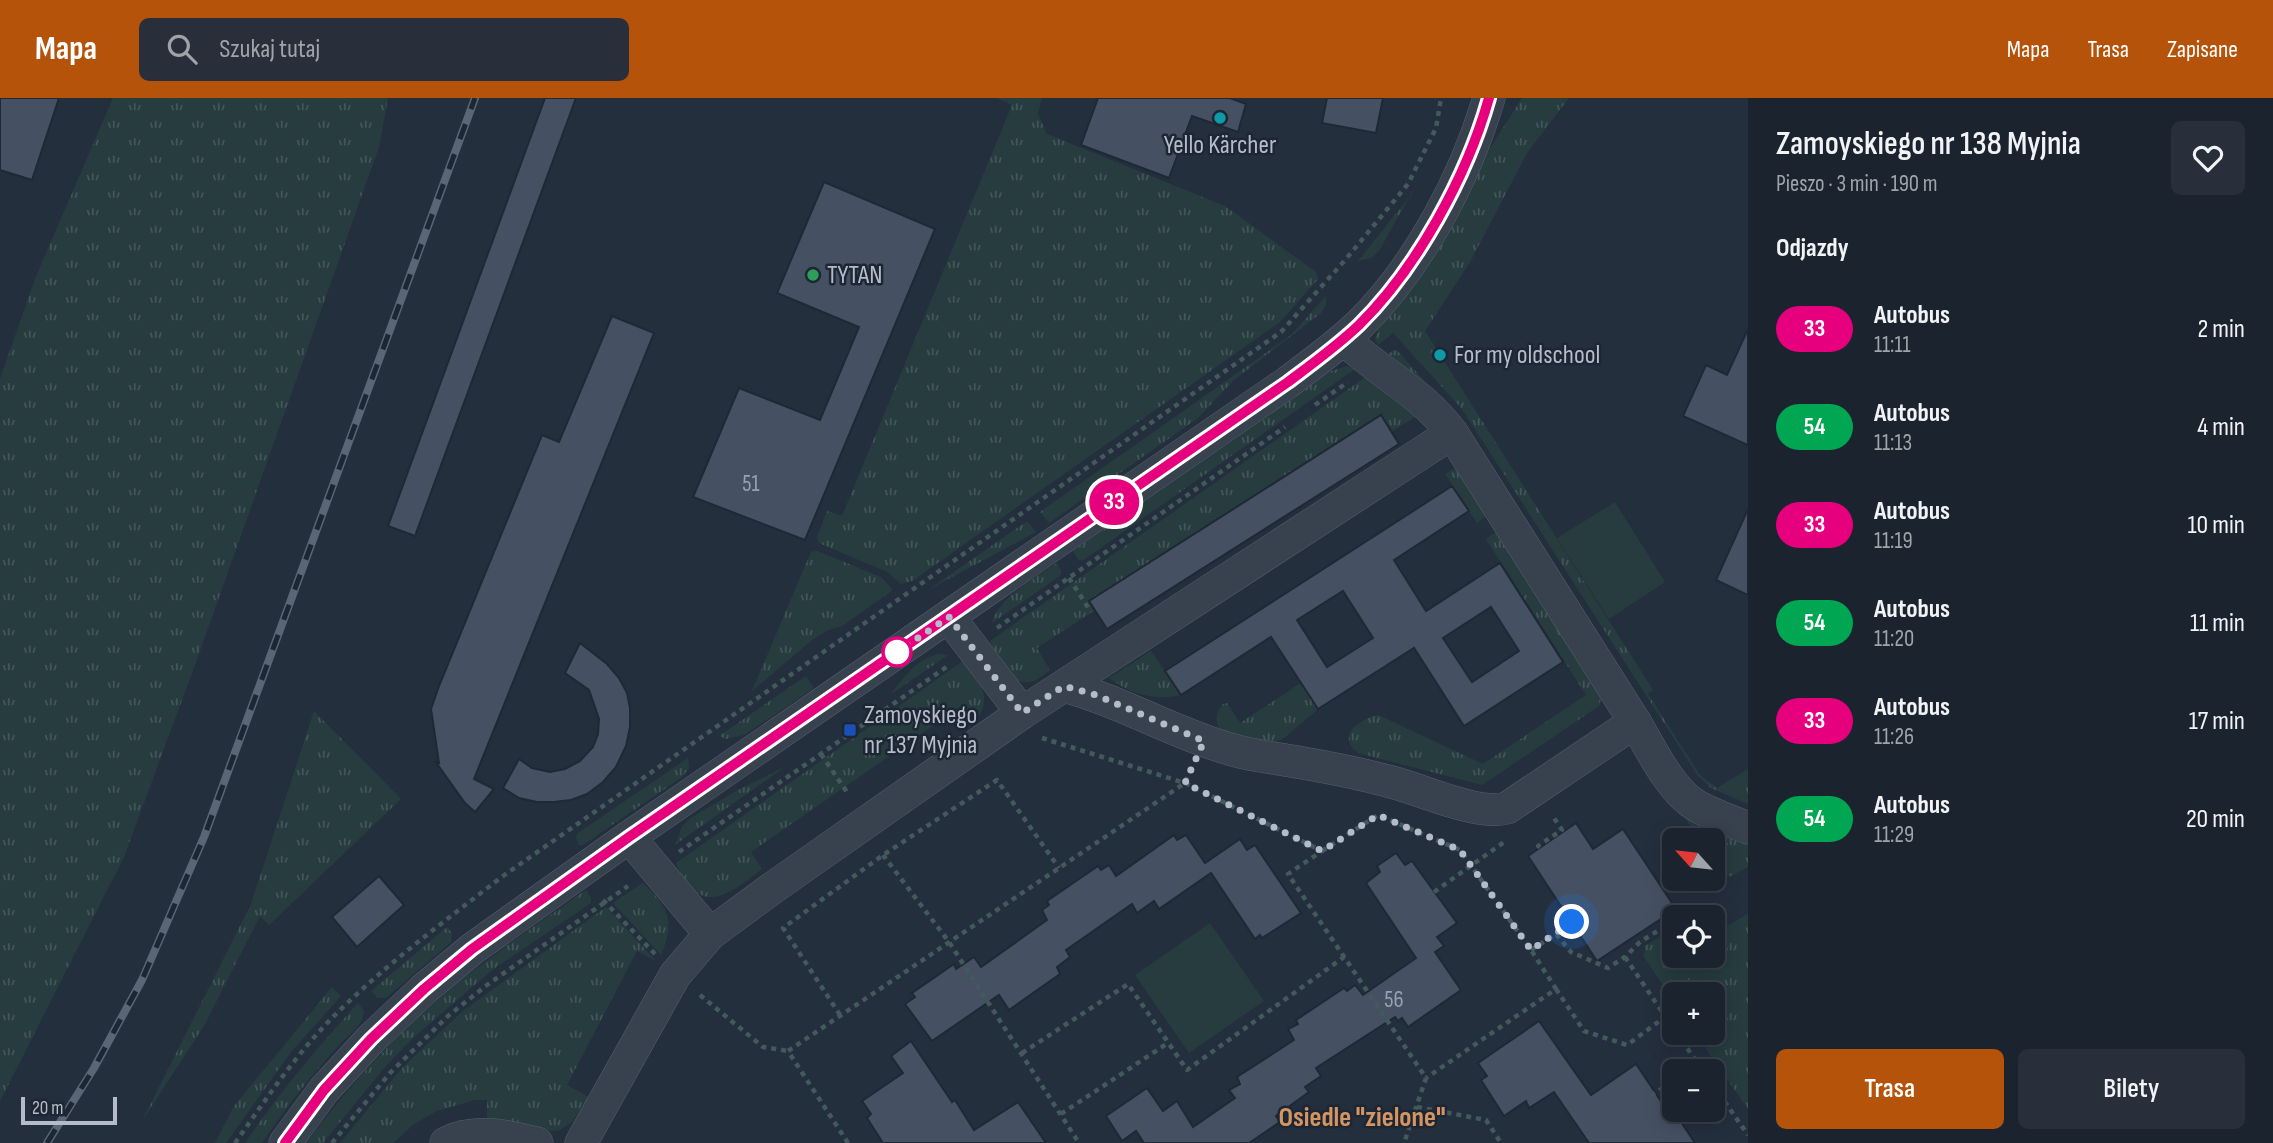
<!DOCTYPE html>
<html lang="pl">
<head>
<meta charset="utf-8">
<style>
	body { margin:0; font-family:"Sofia Sans Condensed",sans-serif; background:#282f3a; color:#f1f3f6; height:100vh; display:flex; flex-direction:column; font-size:26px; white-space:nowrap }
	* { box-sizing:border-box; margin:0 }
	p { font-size:23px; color:#a0a4aa }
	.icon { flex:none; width:38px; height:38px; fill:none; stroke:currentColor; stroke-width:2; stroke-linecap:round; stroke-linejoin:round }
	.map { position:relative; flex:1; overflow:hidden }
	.drawer { display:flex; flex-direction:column; background:#1b232e; width:525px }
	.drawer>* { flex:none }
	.badge { padding:0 14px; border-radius:23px; font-size:24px; line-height:46px }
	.needle { width:46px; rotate:297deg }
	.tools { position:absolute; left:1662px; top:730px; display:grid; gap:14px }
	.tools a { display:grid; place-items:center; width:63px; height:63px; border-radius:10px; background:#1b232e; box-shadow:0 4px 18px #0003,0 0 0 2px #39404a; font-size:35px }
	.scale { position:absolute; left:21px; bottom:18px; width:96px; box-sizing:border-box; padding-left:7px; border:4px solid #b4bcc9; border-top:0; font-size:19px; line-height:24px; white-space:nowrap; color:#b4bcc9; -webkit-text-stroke:5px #1d2633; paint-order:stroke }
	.you { position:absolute; width:35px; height:35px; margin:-18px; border:5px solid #fff; border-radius:50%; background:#1a73e8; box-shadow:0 0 0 10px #1a73e833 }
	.map>.badge { position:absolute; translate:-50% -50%; box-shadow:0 0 0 4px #fff }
	h2 { padding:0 28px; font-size:26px; line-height:63px }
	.round { display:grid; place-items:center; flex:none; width:74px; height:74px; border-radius:10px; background:#282f3a }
	.summary { display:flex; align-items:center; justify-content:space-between; height:119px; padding:0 28px }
	h1 { font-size:33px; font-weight:600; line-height:52px }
	.button { display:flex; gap:14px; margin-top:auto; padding:14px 28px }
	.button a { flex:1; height:80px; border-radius:10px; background:#b45309; color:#fff; font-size:28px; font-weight:600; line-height:80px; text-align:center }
	.button a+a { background:#282f3a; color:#f1f3f6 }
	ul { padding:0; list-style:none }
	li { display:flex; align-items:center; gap:21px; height:98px; padding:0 28px }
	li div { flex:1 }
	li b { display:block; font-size:26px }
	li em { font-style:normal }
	li .badge { min-width:77px; font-weight:700; text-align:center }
	header { display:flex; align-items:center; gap:42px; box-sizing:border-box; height:98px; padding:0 35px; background:#b45309; color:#fff }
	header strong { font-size:33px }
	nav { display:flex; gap:38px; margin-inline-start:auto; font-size:24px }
	.search { width:490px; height:63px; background:#282f3a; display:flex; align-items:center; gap:18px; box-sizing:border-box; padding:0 24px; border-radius:10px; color:#a0a4aa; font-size:26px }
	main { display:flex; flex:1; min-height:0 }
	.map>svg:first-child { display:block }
	.grass { fill:url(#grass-tufts) }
	.green { fill:#263c3f }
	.building { fill:#455162; stroke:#1f2835; stroke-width:2; fill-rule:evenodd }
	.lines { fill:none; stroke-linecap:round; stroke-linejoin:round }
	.minor-casing { stroke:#565f6c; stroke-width:33 }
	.path { stroke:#44595c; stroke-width:4.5; stroke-dasharray:5 5; stroke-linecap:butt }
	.minor { stroke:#38414e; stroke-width:32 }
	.rail-casing { stroke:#5a6575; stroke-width:8 }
	.rail { stroke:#1d2633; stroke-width:5; stroke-dasharray:16; stroke-linecap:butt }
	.line-casing { stroke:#fff; stroke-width:16 }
	.line { stroke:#e6007e; stroke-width:10 }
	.walk { stroke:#b4bcc9; stroke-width:7; stroke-dasharray:0 12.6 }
	.culture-dot { fill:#0f9aa8; stroke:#1d2633; stroke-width:2.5 }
	.leisure-dot { fill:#2e9e5b; stroke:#1d2633; stroke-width:2.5 }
	.stop-dot { fill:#fff; stroke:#e6007e; stroke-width:3.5 }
	.transit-dot { fill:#1a4fb4; stroke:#1d2633; stroke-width:2.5 }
	.labels { text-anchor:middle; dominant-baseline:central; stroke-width:5; stroke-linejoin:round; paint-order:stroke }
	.number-label { font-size:23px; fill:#98a1af }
	.poi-label { font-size:26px; fill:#b4bcc9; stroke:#1d2633; text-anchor:start }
	.neighbourhood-label { font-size:28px; font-weight:bold; fill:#d59563; stroke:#1d2633 }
</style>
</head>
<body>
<header>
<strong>Mapa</strong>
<div class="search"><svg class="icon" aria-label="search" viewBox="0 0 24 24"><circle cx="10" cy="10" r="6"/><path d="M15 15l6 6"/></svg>Szukaj tutaj</div>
<nav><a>Mapa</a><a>Trasa</a><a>Zapisane</a></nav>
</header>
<main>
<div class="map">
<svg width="1748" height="1045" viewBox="0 0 1748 1045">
	<defs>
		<pattern id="grass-tufts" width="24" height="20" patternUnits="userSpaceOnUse" patternTransform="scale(1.75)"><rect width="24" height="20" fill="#263c3f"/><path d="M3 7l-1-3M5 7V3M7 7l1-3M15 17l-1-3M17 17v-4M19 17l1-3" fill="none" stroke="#435659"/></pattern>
	</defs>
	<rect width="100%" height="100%" fill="#242f3e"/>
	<!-- grass -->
	<g class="grass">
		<path d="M113,0H388L379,49L196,564L124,759L0,1003V281L35,181Z"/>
		<path d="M997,0H1042L1038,16L1047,36L1225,108L1316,174L1318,181L1280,224L912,483L901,486L887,474L819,445L817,439L827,413L842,418L1012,7Z"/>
		<path d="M1522,0H1569L1527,55L1470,164L1425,233L1653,592L1648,596L1700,677L1717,690L1748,671V706L1711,690L1698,678L1462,311L1393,235L1378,247L1375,240L1379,230L1405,200L1437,153L1461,111L1489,52Z"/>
		<path d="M1422,76L1379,153L1371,160L1358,163L1410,98Z"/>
		<path d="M1326,198V206L1321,215L1234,282L1198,320L1049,425L1040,414L1291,237Z"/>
		<path d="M1397,252L1435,295L1385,259L1392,253Z"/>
		<path d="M1347,268L1355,271L1082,463L1078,461L1073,453L1331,273Z"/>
		<path d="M1367,278L1420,316L1392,333L1381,317L1090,502L1095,512L1037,550L1050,572C1044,577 1037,583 1029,584C1010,588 997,557 990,543Z"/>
		<path d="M1457,369L1488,417L1477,425L1445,376Z"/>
		<path d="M1027,423L1036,434L928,492Z"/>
		<path d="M1499,432L1603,596L1599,608L1482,687L1358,655C1335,637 1360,621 1378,617L1483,666L1586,597L1486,441Z"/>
		<path d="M817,453L881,479L893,492L842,528L828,532L812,542L752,593L811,454Z"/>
		<path d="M1057,465L1061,473V477L991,526C1001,497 1033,482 1057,465Z"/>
		<path d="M1151,553L1181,597C1154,603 1130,596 1109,580Z"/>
		<path d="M940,556L948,557L891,596C905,579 917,559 940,556Z"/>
		<path d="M963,563C983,580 994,607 972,626L960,609L751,754L762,771C741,786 712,815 690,788C684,781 679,775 676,765Z"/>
		<path d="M806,578L814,590L744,637L726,641L719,638Z"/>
		<path d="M1301,585L1318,611L1284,640L1275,644L1262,645L1223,635C1214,626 1215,615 1223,606L1227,605L1240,625Z"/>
		<path d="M314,613L401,701L269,827L260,818L204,928L142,1023L251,806Z"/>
		<path d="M688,660L689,670L682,679L583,747H579L576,739L578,735Z"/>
		<path d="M785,669L676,746L682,728L692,719L738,692Z"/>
		<path d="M1678,711L1748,746V769L1729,779L1713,758V742H1701Z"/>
		<path d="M643,785C669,810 675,823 661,857L613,805Z"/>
		<path d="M586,792L591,800V805L492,872L411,942L384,970L323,1045H306C342,998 380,953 424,914C474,868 531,831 586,792Z"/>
		<path d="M606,809L656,863L637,853L567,987L589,999L572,1024L560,1032L552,1033L511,1023L487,1022V1002H475L437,1013L414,1026L393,1045H340L402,970L463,913Z"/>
		<path d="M1748,816V1011L1695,935L1713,934V896H1675V905L1644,859L1645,848L1675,829V858H1713V834L1715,835Z"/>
		<path d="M447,829L452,835L451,844L386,900H377L371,893Z"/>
		<path d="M332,889L341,898L291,954L226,1045H215L234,1008Z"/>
		<path d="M358,905L364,913C364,925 351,935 343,943C313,975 286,1009 262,1045H245C279,995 317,950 358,905Z"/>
	</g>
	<!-- green -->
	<g class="green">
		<path d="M1615,404L1665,484L1609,521L1557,440Z"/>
		<path d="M1210,825L1264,903L1189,955L1135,877Z"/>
	</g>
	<!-- building -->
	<g class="building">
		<path d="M0,0H59L32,82L0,72Z"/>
		<path d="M545,0H576L415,438L388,428Z"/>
		<path d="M1098,0H1230L1246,6L1238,34L1192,18L1169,80L1081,47Z"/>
		<path d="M1327,0H1383L1376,35L1322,25Z"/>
		<path d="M824,84L935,131L805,442L693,399L739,290L820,322L859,229L777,195Z"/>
		<path d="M612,218L654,235L474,681L494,691L475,714L465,705L435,663L439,665L431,611L439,588L542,337L559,344Z"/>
		<path d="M1748,231V347L1683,318L1706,267L1727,277Z"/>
		<path d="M1381,317L1399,346L1107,531L1089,503Z"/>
		<path d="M1452,388L1469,413L1394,462L1426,513L1500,465L1563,564L1464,628L1414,550L1318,611L1271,539L1181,597L1165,573ZM1343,493L1373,540L1327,569L1297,522ZM1491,509L1519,553L1472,584L1443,540Z"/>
		<path d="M1748,411V497L1716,482Z"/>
		<path d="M580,545L607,566L619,580L627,595L630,610V629L626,648L616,669L603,684L587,696L571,702L554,704H537L519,700L503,690L519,661L532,670L550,674L565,671L580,663L593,649L598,636L599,621L589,592L565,575Z"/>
		<path d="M1576,725L1593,751L1623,731L1676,811L1597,863L1528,758Z"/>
		<path d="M1174,737L1177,742L1186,737L1205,765L1240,741L1247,752L1255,747L1301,815L1262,840L1260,837L1255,841L1211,775L1159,811L1154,803L1137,815L1132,806L1066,852L1070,859L1057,869L1060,876L1009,912L999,897L932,943L905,906L915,899L912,895L954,866L956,871L974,859L981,869L1047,822L1042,812L1049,807L1047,803L1098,768L1101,772L1109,767L1116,778Z"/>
		<path d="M1396,755L1405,767L1412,763L1457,825L1437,839L1444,848L1435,854L1461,892L1408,929L1402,920L1398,923L1395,919L1316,970L1321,978L1305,989L1309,994L1276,1018L1280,1024L1249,1045H1144L1136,1033L1122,1043L1106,1018L1147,990L1163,1013L1177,1003L1193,1029L1235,1000L1229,992L1240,986L1237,979L1294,942L1288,931L1298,926L1296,922L1344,890L1347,893L1355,887L1363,897L1416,860L1366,785L1380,774L1377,768Z"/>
		<path d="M379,778L404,807L357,849L332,819Z"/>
		<path d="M1539,923L1591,997L1636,966L1665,1009L1669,1006L1695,1045H1589L1554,994L1529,1010L1526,1003L1504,1018L1481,982L1487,978L1478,965Z"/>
		<path d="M911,943L952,1004L955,1002L974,1032L1018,1004L1046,1045H883L867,1020L871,1016L862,1003L903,975L891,958Z"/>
	</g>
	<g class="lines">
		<defs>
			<g id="minor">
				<path d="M1344,241C1380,276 1421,293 1452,335"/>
				<path d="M949,519L1022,615"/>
				<path d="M1064,588C1123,604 1175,636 1233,652C1250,657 1268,659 1285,662C1322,668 1359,675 1395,685C1425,693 1479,718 1507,710L1635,624C1650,649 1671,694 1697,708C1713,717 1731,723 1748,730"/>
				<path d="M629,739L710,836"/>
				<path d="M285,1045L324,992L371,941L424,891L472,851L629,739L1288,284C1312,266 1337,248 1359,227C1419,168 1465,80 1489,0"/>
				<path d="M446,1045C474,1030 508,1038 537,1045"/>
				<path d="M581,1045L675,877L710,836L774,789L1022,615L1452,335L1635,624"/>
			</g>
		</defs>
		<!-- minor casing -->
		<use href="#minor" class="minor-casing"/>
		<!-- path -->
		<g class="path">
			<path d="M1315,307L1348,284"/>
			<path d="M1069,480L1091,514"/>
			<path d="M997,530L1285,329"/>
			<path d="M1042,640L1185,685L1322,753L1288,776L1426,980L1404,1045"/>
			<path d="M821,656L849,697"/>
			<path d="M1540,749L1538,748L1562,732L1552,717"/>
			<path d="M1322,753L1378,717L1460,752L1531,852L1556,891L1426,980"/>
			<path d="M679,754L948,568"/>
			<path d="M883,757L949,844L1079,1045"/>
			<path d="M1434,794L1507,742"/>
			<path d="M603,802L655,856"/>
			<path d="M1680,819L1697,808"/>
			<path d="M1556,836L1572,824"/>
			<path d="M1531,852L1556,836L1571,854L1608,870L1625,859L1640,844L1675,822"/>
			<path d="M1625,859L1675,933"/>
			<path d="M1556,891L1584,933L1627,947L1665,919"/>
			<path d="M700,897L763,949L788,953"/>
			<path d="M840,917L783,830L883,757L997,682L1059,770"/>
			<path d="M1676,934L1703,973"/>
			<path d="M1022,955L1128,886L1187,972L1344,859"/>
			<path d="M1686,973L1697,965"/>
			<path d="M1713,987L1748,1037"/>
			<path d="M1651,998L1675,981"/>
			<path d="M1417,1009L1486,1022L1501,1045"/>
			<path d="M1061,1016L1168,945"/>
			<path d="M235,1045C267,1000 298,953 338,914C389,864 446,822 503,778L1281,234L1346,161L1408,86L1436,30L1441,0"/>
			<path d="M332,1045L390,975L448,918L487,887L628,788"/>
			<path d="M848,1045L788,953L1185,685L1191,670"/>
		</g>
		<!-- minor -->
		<use href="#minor" class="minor"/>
		<defs>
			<path id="rail" d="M47,1045L94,970L142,882L204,739L475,0"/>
		</defs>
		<!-- rail casing -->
		<use href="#rail" class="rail-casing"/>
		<!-- rail -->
		<use href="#rail" class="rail"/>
	</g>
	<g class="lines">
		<defs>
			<path id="line" d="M285,1045L324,992L371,941L424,891L472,851L629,739L1288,284C1312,266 1337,248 1359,227C1417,170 1467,78 1489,0"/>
		</defs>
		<!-- line casing -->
		<use href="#line" class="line-casing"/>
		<!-- line -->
		<use href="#line" class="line"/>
		<!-- walk -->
		<path class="walk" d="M897,554L949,519L1022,615L1064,588L1096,597L1204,643L1185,685L1322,753L1378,717L1460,752L1531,852L1572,824"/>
	</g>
	<!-- markers -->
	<g class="culture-dot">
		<circle cx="1220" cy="20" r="7"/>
		<circle cx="1440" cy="257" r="7"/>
	</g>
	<circle class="leisure-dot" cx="813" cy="177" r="7"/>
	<circle class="stop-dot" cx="897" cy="554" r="14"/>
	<rect class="transit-dot" x="843" y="625" width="14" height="14" rx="3.5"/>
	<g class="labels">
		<!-- number labels -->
		<g class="number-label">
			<text x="751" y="386">51</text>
			<text x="1394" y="902">56</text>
		</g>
		<!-- poi labels -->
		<g class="poi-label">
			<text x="1220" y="47" text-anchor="middle">Yello Kärcher</text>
			<text x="827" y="177">TYTAN</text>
			<text x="1454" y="257">For my oldschool</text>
			<text x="864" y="617">Zamoyskiego<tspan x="864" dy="30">nr 137 Myjnia</tspan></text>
		</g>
		<!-- neighbourhood labels -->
		<g class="neighbourhood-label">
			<text x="1362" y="1019">Osiedle "zielone"</text>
		</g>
	</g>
</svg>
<div class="tools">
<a><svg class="needle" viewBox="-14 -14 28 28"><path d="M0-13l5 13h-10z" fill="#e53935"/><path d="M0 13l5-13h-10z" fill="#a0a4aa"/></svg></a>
<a><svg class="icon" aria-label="locate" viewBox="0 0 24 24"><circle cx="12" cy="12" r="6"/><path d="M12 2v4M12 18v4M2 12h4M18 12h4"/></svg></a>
<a>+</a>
<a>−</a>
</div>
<div class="scale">20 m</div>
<div class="you" style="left:1572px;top:824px"></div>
<b class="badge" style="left:1114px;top:404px;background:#e6007e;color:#fff">33</b>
</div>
<section class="drawer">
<div class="summary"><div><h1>Zamoyskiego nr 138 Myjnia</h1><p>Pieszo · 3 min · 190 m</p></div><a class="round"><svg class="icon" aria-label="heart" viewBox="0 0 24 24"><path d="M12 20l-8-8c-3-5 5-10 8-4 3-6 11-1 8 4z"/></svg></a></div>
<h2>Odjazdy</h2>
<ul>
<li><span class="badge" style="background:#e6007e;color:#fff">33</span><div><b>Autobus</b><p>11:11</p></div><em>2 min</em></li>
<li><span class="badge" style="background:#00a651;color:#fff">54</span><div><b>Autobus</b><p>11:13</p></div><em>4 min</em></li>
<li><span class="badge" style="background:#e6007e;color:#fff">33</span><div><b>Autobus</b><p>11:19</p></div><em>10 min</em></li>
<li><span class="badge" style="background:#00a651;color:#fff">54</span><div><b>Autobus</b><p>11:20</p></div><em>11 min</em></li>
<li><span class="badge" style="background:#e6007e;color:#fff">33</span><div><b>Autobus</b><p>11:26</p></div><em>17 min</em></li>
<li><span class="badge" style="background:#00a651;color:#fff">54</span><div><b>Autobus</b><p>11:29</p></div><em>20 min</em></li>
</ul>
<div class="button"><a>Trasa</a><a>Bilety</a></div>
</section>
</main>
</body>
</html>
